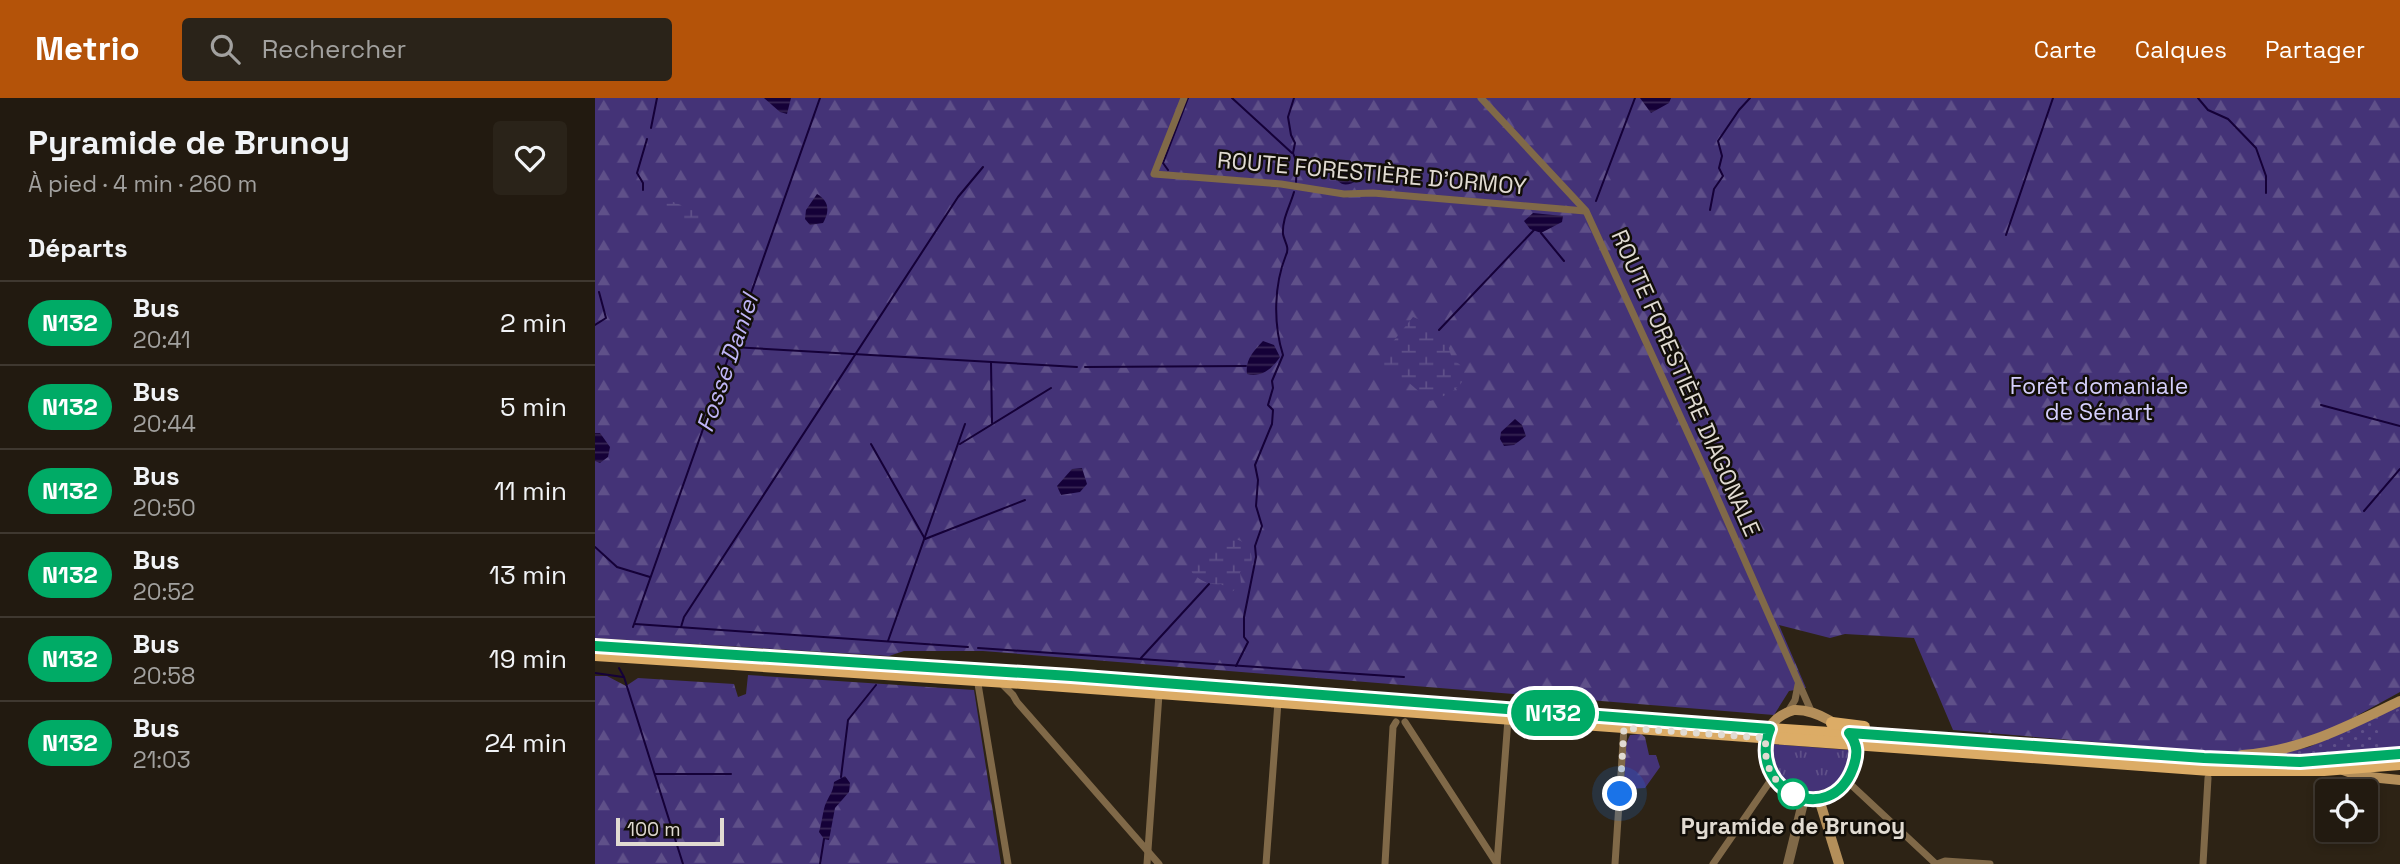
<!DOCTYPE html>
<html lang="fr">
<head>
<meta charset="utf-8">
<style>
	body { margin:0; font-family:"Space Grotesk",sans-serif; background:#2a2319; color:#f1f3f6; height:100vh; display:flex; flex-direction:column; font-size:26px; white-space:nowrap }
	* { box-sizing:border-box; margin:0 }
	p { font-size:23px; color:#a2a19f }
	.icon { flex:none; width:38px; height:38px; fill:none; stroke:currentColor; stroke-width:2; stroke-linecap:round; stroke-linejoin:round }
	.map { position:relative; flex:1; overflow:hidden }
	.panel { display:flex; flex-direction:column; background:#221a10; width:595px }
	.panel>* { flex:none }
	.badge { padding:0 14px; border-radius:23px; font-size:24px; line-height:46px }
	.controls { position:absolute; left:1720px; top:681px; display:grid; gap:14px }
	.controls a { display:grid; place-items:center; width:63px; height:63px; border-radius:7px; background:#221a10; box-shadow:0 4px 10px #0003,0 0 0 2px #3f3830; font-size:35px }
	.scale { position:absolute; left:21px; bottom:18px; width:108px; box-sizing:border-box; padding-left:7px; border:4px solid #e1dbd2; border-top:0; font-size:19px; line-height:24px; white-space:nowrap; color:#e1dbd2; -webkit-text-stroke:5px #120e08; paint-order:stroke }
	.you { position:absolute; width:35px; height:35px; margin:-18px; border:5px solid #fff; border-radius:50%; background:#1a73e8; box-shadow:0 0 0 10px #1a73e833 }
	.map>.badge { position:absolute; translate:-50% -50%; box-shadow:0 0 0 4px #fff }
	h2 { padding:0 28px; font-size:26px; line-height:63px }
	.round { display:grid; place-items:center; flex:none; width:74px; height:74px; border-radius:7px; background:#2a2319 }
	.summary { display:flex; align-items:center; justify-content:space-between; height:119px; padding:0 28px }
	h1 { font-size:33px; font-weight:700; line-height:52px }
	ul { padding:0; list-style:none }
	li { display:flex; align-items:center; gap:21px; height:84px; padding:0 28px; border-top:2px solid #3f3830 }
	li div { flex:1 }
	li b { display:block; font-size:26px }
	li em { font-style:normal }
	li .badge { min-width:77px; font-weight:700; text-align:center }
	header { display:flex; align-items:center; gap:42px; box-sizing:border-box; height:98px; padding:0 35px; background:#b45309; color:#fff }
	header strong { font-size:33px }
	nav { display:flex; gap:38px; margin-inline-start:auto; font-size:24px }
	.search { width:490px; height:63px; background:#2a2319; display:flex; align-items:center; gap:18px; box-sizing:border-box; padding:0 24px; border-radius:7px; color:#a2a19f; font-size:26px }
	main { display:flex; flex:1; min-height:0 }
	.map>svg:first-child { display:block }
	.grass { fill:url(#grass-dots) }
	.forest { fill:url(#forest-firs) }
	.wetland { fill:url(#wetland-marsh) }
	.park { fill:url(#park-tufts) }
	.water { fill:url(#water-rules) }
	.lines { fill:none; stroke-linecap:round; stroke-linejoin:round }
	.stream { stroke:#150138; stroke-width:2 }
	.minor { stroke:#806948; stroke-width:7 }
	.tertiary { stroke:#806948; stroke-width:10 }
	.secondary { stroke:#b48f5a; stroke-width:10 }
	.primary { stroke:#dcac66; stroke-width:12 }
	.line-casing { stroke:#fff; stroke-width:16 }
	.line { stroke:#00ab66; stroke-width:10 }
	.walk { stroke:#e1dbd2; stroke-width:7; stroke-dasharray:0 12.6 }
	.stop-dot { fill:#fff; stroke:#00ab66; stroke-width:3.5 }
	.labels { text-anchor:middle; dominant-baseline:central; stroke-width:5; stroke-linejoin:round; paint-order:stroke }
	.street-label { font-size:23px; fill:#e1dbd2; stroke:#120e08 }
	.park-label { font-size:23px; fill:#d5cffc; stroke:#120e08 }
	.stop-label { font-size:23px; font-weight:bold; fill:#e1dbd2; stroke:#120e08 }
	.water-label { font-size:24px; font-style:italic; fill:#beb4f5; stroke:#120e08 }
</style>
</head>
<body>
<header>
<strong>Metrio</strong>
<div class="search"><svg class="icon" aria-label="search" viewBox="0 0 24 24"><circle cx="10" cy="10" r="6"/><path d="M15 15l6 6"/></svg>Rechercher</div>
<nav><a>Carte</a><a>Calques</a><a>Partager</a></nav>
</header>
<main>
<section class="panel">
<div class="summary"><div><h1>Pyramide de Brunoy</h1><p>À pied · 4 min · 260 m</p></div><a class="round"><svg class="icon" aria-label="heart" viewBox="0 0 24 24"><path d="M12 20l-8-8c-3-5 5-10 8-4 3-6 11-1 8 4z"/></svg></a></div>
<h2>Départs</h2>
<ul>
<li><span class="badge" style="background:#00ab66;color:#fff">N132</span><div><b>Bus</b><p>20:41</p></div><em>2 min</em></li>
<li><span class="badge" style="background:#00ab66;color:#fff">N132</span><div><b>Bus</b><p>20:44</p></div><em>5 min</em></li>
<li><span class="badge" style="background:#00ab66;color:#fff">N132</span><div><b>Bus</b><p>20:50</p></div><em>11 min</em></li>
<li><span class="badge" style="background:#00ab66;color:#fff">N132</span><div><b>Bus</b><p>20:52</p></div><em>13 min</em></li>
<li><span class="badge" style="background:#00ab66;color:#fff">N132</span><div><b>Bus</b><p>20:58</p></div><em>19 min</em></li>
<li><span class="badge" style="background:#00ab66;color:#fff">N132</span><div><b>Bus</b><p>21:03</p></div><em>24 min</em></li>
</ul>
</section>
<div class="map">
<svg width="1805" height="766" viewBox="0 0 1805 766">
	<defs>
		<pattern id="grass-dots" width="8" height="8" patternUnits="userSpaceOnUse" patternTransform="scale(1.75)"><rect width="8" height="8" fill="#437"/><path d="M2 2h.1M6 6h.1" fill="none" stroke="#5f5089" stroke-width="1.8" stroke-linecap="round"/></pattern>
		<pattern id="forest-firs" width="22" height="20" patternUnits="userSpaceOnUse" patternTransform="scale(1.75)"><rect width="22" height="20" fill="#437"/><path d="M5 1l3.5 6h-7zM16 11l3.5 6h-7z" fill="#5f5089"/></pattern>
		<pattern id="wetland-marsh" width="20" height="14" patternUnits="userSpaceOnUse" patternTransform="scale(1.75)"><rect width="20" height="14" fill="#437"/><path d="M1 5h8M5 5V1M11 12h8M15 12V8" fill="none" stroke="#5f5089"/></pattern>
		<pattern id="park-tufts" width="24" height="20" patternUnits="userSpaceOnUse" patternTransform="scale(1.75)"><rect width="24" height="20" fill="#437"/><path d="M3 7l-1-3M5 7V3M7 7l1-3M15 17l-1-3M17 17v-4M19 17l1-3" fill="none" stroke="#5f5089"/></pattern>
		<pattern id="water-rules" width="6" height="5" patternUnits="userSpaceOnUse" patternTransform="scale(1.75)"><rect width="6" height="5" fill="#150138"/><path d="M0 2.5h6" fill="none" stroke="#372554"/></pattern>
	</defs>
	<rect width="100%" height="100%" fill="#2d2315"/>
	<!-- grass -->
	<path class="grass" d="M1805,608V616L1794,654L1685,659L1684,656L1714,649Z"/>
	<!-- forest -->
	<g class="forest">
		<path d="M0,0H1805V594L1745,627L1680,651L1632,655L1358,632L1319,540L1250,536L1235,540L1184,527L1211,590L1194,593L1179,617L388,553H309L294,558L0,540Z"/>
		<path d="M153,577L379,592L406,766H0V578H12L31,588L43,580L139,586L143,599L151,596Z"/>
		<path d="M1805,612V650L1791,652L1780,626Z"/>
		<path d="M1046,636L1050,639L1054,657H1061L1065,669L1050,690L1032,691L1028,687L1030,671L1025,660L1035,637Z"/>
	</g>
	<!-- wetland -->
	<g class="wetland">
		<path d="M68,100L86,107L91,112H100L109,118C96,127 77,117 63,113Z"/>
		<path d="M818,219C832,225 846,229 852,245C854,249 855,257 858,261C860,264 864,265 866,268C879,286 849,299 835,303L813,284L791,275L783,262Z"/>
		<path d="M627,439C646,439 660,448 656,468L645,474L646,486L637,494L626,486C613,488 602,481 594,471L599,464L610,465L614,445L618,440Z"/>
	</g>
	<!-- park -->
	<path class="park" d="M1177,646L1253,652C1266,686 1203,715 1180,672C1175,662 1173,656 1177,646Z"/>
	<!-- water -->
	<g class="water">
		<path d="M169,0H196L192,16L185,14Z"/>
		<path d="M1045,0H1076L1074,5L1056,15Z"/>
		<path d="M764,67L765,72L762,83C755,86 749,89 743,83L744,74L749,68Z"/>
		<path d="M222,96C234,103 235,113 228,125L215,127L210,121L211,112Z"/>
		<path d="M938,115L968,118L967,124L946,135L935,131L929,123Z"/>
		<path d="M668,243L679,247L685,259C678,270 666,280 652,276C650,261 659,253 668,243Z"/>
		<path d="M920,321L927,327L931,338L919,347L909,348L905,341L906,334Z"/>
		<path d="M0,335H5L15,349L13,359L5,365L0,363Z"/>
		<path d="M487,370L492,386L485,394L466,397L462,388L477,371Z"/>
		<path d="M250,678L255,685L254,694L240,710L234,742L229,741L224,734C227,725 228,711 231,705C235,696 238,694 239,684Z"/>
	</g>
	<g class="lines">
		<!-- stream -->
		<g class="stream">
			<path d="M637,0L697,55"/>
			<path d="M699,0L693,19L696,37L700,45L698,55L702,65L701,84"/>
			<path d="M1603,0L1613,12L1633,21L1661,50L1671,78V95"/>
			<path d="M56,30L62,0"/>
			<path d="M573,72L568,65L593,0"/>
			<path d="M48,92V85L42,75L52,41"/>
			<path d="M1001,103L1040,0"/>
			<path d="M1115,112L1119,91L1128,78L1124,70L1127,58L1123,43L1144,12L1155,0"/>
			<path d="M946,135L969,163"/>
			<path d="M1411,137L1458,0"/>
			<path d="M0,227L11,220L4,194"/>
			<path d="M844,232L939,132"/>
			<path d="M137,249L482,269"/>
			<path d="M396,264L397,325"/>
			<path d="M490,269L651,268"/>
			<path d="M1726,307L1805,328"/>
			<path d="M276,346L330,441L430,402"/>
			<path d="M365,346L456,290"/>
			<path d="M1769,413L1805,371"/>
			<path d="M0,449L22,469L55,479"/>
			<path d="M40,526L373,549"/>
			<path d="M38,529L225,0"/>
			<path d="M86,529L89,519L363,99L388,69"/>
			<path d="M293,543L370,326"/>
			<path d="M383,550L809,579"/>
			<path d="M546,560L614,486"/>
			<path d="M641,568L653,544L649,539V519L661,459L660,448L667,428L661,408L663,382L660,367L677,326L678,312L673,307L678,290L677,283L688,257C678,225 679,187 691,157C695,149 689,143 688,136C687,121 695,108 699,94"/>
			<path d="M24,570L29,579L88,766"/>
			<path d="M0,575L28,579"/>
			<path d="M60,676H136"/>
			<path d="M246,679L253,622L281,587"/>
			<path d="M225,766L229,741"/>
		</g>
		<!-- minor -->
		<g class="minor">
			<path d="M589,0L559,76L686,86L749,96L778,95L990,113"/>
			<path d="M886,0L991,113L1113,379L1217,615"/>
			<path d="M382,580L413,766"/>
			<path d="M405,584L418,597L422,604L564,766"/>
			<path d="M1192,615L1200,602L1203,587"/>
			<path d="M810,624L902,766"/>
			<path d="M1252,683L1341,766"/>
			<path d="M902,765L913,621"/>
			<path d="M552,766L564,596"/>
			<path d="M671,766L683,604"/>
			<path d="M790,766L798,629L801,624"/>
			<path d="M1020,766L1029,630"/>
			<path d="M1118,766L1178,679"/>
			<path d="M1342,766L1350,763L1395,766"/>
			<path d="M1608,766L1613,680"/>
		</g>
		<!-- tertiary -->
		<path class="tertiary" d="M1193,766L1209,701"/>
		<!-- secondary -->
		<g class="secondary">
			<path d="M1199,612C1222,611 1249,629 1262,646C1261,665 1256,683 1240,694C1184,729 1137,630 1199,612Z"/>
			<path d="M1647,657C1707,653 1752,628 1805,603"/>
			<path d="M1748,672L1765,678L1805,682"/>
			<path d="M1224,701L1244,766"/>
		</g>
		<!-- primary -->
		<g class="primary">
			<path d="M0,548L374,571L1160,630L1609,660L1705,665L1805,656"/>
			<path d="M0,557L427,585L1615,672H1729L1805,666"/>
			<path d="M1237,625L1269,629"/>
		</g>
	</g>
	<g class="lines">
		<defs>
			<path id="line" d="M0,548L476,578L1175,631C1151,692 1235,732 1258,670C1263,656 1263,647 1254,635L1609,660L1705,664L1805,656"/>
		</defs>
		<!-- line casing -->
		<use href="#line" class="line-casing"/>
		<!-- line -->
		<use href="#line" class="line"/>
		<!-- walk -->
		<path class="walk" d="M1025,696L1029,630L1171,640C1168,669 1178,685 1202,698L1198,696"/>
	</g>
	<!-- markers -->
	<circle class="stop-dot" cx="1198" cy="696" r="14"/>
	<g class="labels">
		<!-- street labels -->
		<g class="street-label">
			<text transform="translate(777 75) rotate(5)">ROUTE FORESTIÈRE D'ORMOY</text>
			<text transform="translate(1091 285) rotate(66)">ROUTE FORESTIÈRE DIAGONALE</text>
		</g>
		<!-- park labels -->
		<g class="park-label">
			<text x="1504" y="288">Forêt domaniale<tspan x="1504" dy="26">de Sénart</tspan></text>
		</g>
		<!-- stop labels -->
		<g class="stop-label">
			<text x="1198" y="728">Pyramide de Brunoy</text>
		</g>
		<!-- water labels -->
		<g class="water-label">
			<text transform="translate(132 265) rotate(-71)">Fossé Daniel</text>
		</g>
	</g>
</svg>
<div class="controls">
<a><svg class="icon" aria-label="locate" viewBox="0 0 24 24"><circle cx="12" cy="12" r="6"/><path d="M12 2v4M12 18v4M2 12h4M18 12h4"/></svg></a>
</div>
<div class="scale">100 m</div>
<div class="you" style="left:1025px;top:696px"></div>
<b class="badge" style="left:958px;top:615px;background:#00ab66;color:#fff">N132</b>
</div>
</main>
</body>
</html>
